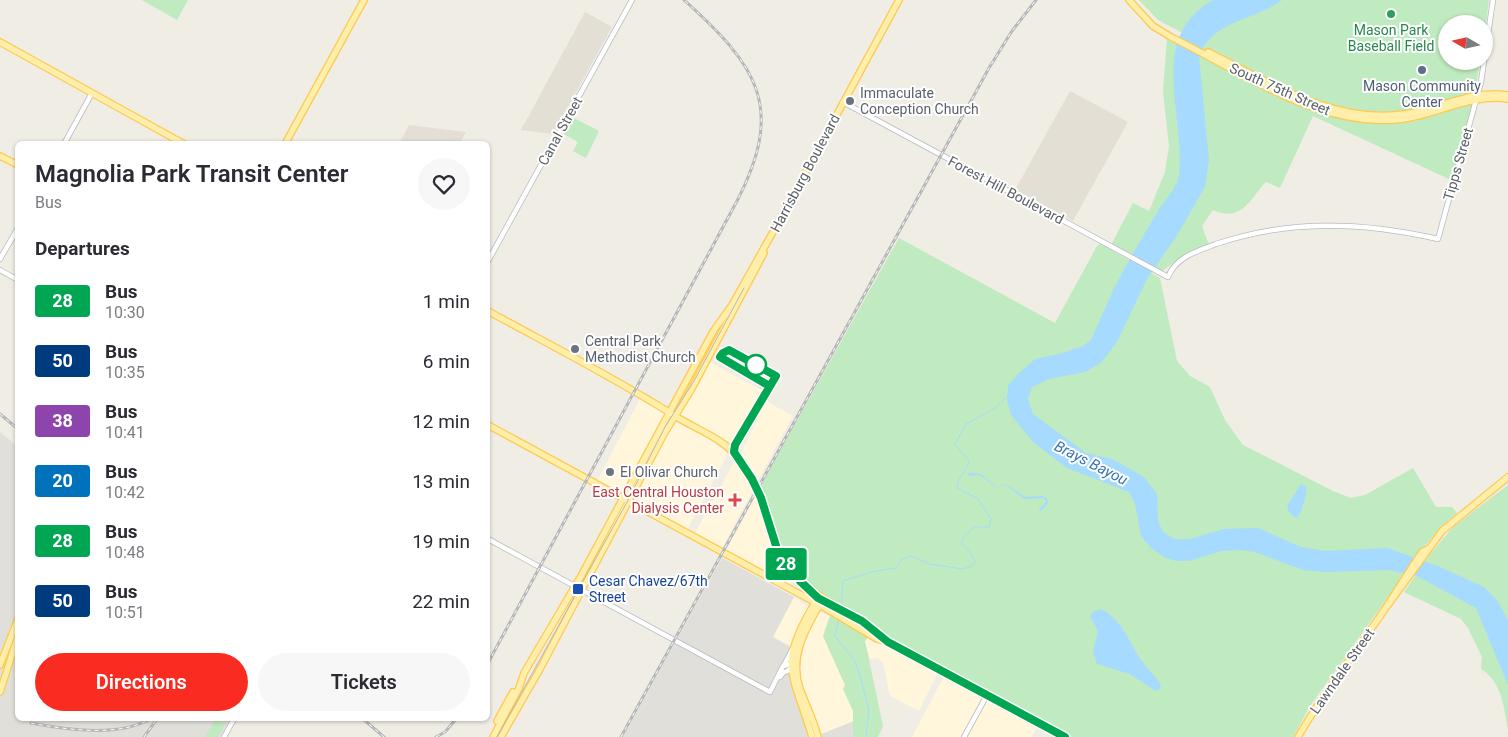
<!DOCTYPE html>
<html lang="en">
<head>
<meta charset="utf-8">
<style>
	body { margin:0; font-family:Roboto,sans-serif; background:#f7f7f7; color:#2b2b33; height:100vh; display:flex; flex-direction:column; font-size:19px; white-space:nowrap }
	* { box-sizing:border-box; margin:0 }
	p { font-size:16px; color:#7c7c81 }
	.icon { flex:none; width:28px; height:28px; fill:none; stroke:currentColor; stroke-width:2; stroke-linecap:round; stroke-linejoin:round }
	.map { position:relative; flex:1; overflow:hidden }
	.panel { position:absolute; left:15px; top:141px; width:475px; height:580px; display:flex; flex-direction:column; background:#fff; border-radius:8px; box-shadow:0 1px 4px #0004 }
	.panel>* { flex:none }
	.badge { padding:0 10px; border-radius:4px; font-size:18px; line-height:32px }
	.needle { width:32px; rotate:279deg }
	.controls { position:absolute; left:1438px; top:15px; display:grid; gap:10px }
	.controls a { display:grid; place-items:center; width:55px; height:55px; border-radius:50%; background:#fff; box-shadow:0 1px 4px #0004; font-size:25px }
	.map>.badge { position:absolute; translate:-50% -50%; box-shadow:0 0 0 2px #fff }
	h2 { padding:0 20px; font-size:19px; line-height:45px }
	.round { display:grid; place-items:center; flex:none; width:52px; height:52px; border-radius:26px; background:#f7f7f7 }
	.overview { display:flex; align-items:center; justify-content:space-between; height:85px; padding:0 20px }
	h1 { font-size:24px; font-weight:600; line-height:38px }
	.primary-button { display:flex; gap:10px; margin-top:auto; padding:10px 20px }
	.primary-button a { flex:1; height:58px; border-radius:30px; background:#fa2c21; color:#fff; font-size:20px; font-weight:600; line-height:58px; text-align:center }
	.primary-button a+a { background:#f7f7f7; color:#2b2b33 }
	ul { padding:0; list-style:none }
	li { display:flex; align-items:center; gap:15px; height:60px; padding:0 20px }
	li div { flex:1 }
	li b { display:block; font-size:19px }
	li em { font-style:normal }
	li .badge { min-width:55px; font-weight:700; text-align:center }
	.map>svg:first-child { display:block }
	.commercial { fill:#fff6db }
	.industrial { fill:#e1dfd9 }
	.education { fill:#e3dfd5 }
	.green { fill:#c0eabf }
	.water { fill:#a6dbff }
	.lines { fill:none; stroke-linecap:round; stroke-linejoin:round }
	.stream { stroke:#a6dbff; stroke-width:1 }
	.minor-casing { stroke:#b7bbc0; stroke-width:6 }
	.major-casing { stroke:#ffc94f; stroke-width:8 }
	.minor { stroke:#fff; stroke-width:4.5 }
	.major { stroke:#ffefab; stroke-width:5.5 }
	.tram { stroke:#b6b7b8; stroke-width:1 }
	.rail-casing { stroke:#b6b7b8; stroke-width:3 }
	.rail { stroke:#fff; stroke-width:1; stroke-dasharray:4; stroke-linecap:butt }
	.line-casing { stroke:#fff; stroke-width:11 }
	.line { stroke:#00a651; stroke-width:8 }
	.leisure-dot { fill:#2e9e5b; stroke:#fff; stroke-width:2 }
	.service-dot { fill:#5c6f8a; stroke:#fff; stroke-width:2 }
	.worship-dot { fill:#6b7280; stroke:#fff; stroke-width:2 }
	.stop-dot { fill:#fff; stroke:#00a651; stroke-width:2.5 }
	.health-dot { fill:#e0444e; stroke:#fff; stroke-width:2 }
	.transit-dot { fill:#1a4fb4; stroke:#fff; stroke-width:2 }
	.labels { text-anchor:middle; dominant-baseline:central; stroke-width:4; stroke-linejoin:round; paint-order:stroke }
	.leisure-label { font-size:14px; fill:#27864d; stroke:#fff }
	.service-label { font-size:14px; fill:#4e5e75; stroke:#fff }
	.street-label { font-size:14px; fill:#5c6167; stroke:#fff }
	.worship-label { font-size:14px; fill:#5b616d; stroke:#fff; text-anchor:start }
	.health-label { font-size:14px; fill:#be3a42; stroke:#fff; text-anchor:end }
	.transit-label { font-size:14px; fill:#164399; stroke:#fff; text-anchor:start }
	.water-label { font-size:15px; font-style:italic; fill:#3675b2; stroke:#fff }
</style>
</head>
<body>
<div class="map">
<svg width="1508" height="737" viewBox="0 0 1508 737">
	<rect width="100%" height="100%" fill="#f0ede5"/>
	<!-- commercial -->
	<g class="commercial">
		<path d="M708,361L763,391L733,444L683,418L679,413Z"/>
		<path d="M640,399L666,414L624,494H621L597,481Z"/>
		<path d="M766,401L793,416L757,482L740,455Z"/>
		<path d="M676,420L710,439L728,454L687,530L633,501L632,498L672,423Z"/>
		<path d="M735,460L754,488L721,550L696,536L695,533Z"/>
		<path d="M756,494L772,543L777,556L793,579L790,586L725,551Z"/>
		<path d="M794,597L809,607L791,647L773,637Z"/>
		<path d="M818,612L830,616L823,636L845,685L853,711L854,721L819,735L802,690L798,663L804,638Z"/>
		<path d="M868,637L937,674L919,711L890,696L883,663L878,658L870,659L865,641Z"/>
		<path d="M943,678L979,696L981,700L961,737H912Z"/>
		<path d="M987,701L1037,727L1031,737H968Z"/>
	</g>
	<!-- industrial -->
	<g class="industrial">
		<path d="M0,432L17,446L18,719H230L220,737H0Z"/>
		<path d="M722,558L794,597L773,637L791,647L789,665L791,685L810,737H623Z"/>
		<path d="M854,721L853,737H815L819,735Z"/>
	</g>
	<!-- education -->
	<g class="education">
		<path d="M585,12L612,27L553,134L521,130Z"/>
		<path d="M1070,91L1128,122L1073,221L1015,190Z"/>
		<path d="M409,125L466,132L459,144H399Z"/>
	</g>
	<!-- green -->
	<g class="green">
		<path d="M142,0H188L177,20Z"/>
		<path d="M1139,0H1489L1484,37V24H1446V61H1480L1474,99L1451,180L1313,116L1280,188L1266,182C1250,198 1243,223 1213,210L1202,226L1209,245L1179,259L1162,271L1111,245L1133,203L1149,211L1165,172L1169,146L1163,92L1167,38L1203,44L1158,20Z"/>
		<path d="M574,118L599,131L586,158L573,151L578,142L564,134Z"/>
		<path d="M899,238L1055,323L1097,246L1101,244L1160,278L1177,361L1190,376L1210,387L1225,420L1243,445L1333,491L1351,498L1365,495L1413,468L1436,507H1452L1457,513L1442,526L1423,548L1310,706L1293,737H1073L895,642L859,616L821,595L804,582L784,555L760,487Z"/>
		<path d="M1508,485V730C1504,708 1502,681 1481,669L1482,657L1468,628L1461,619L1404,592L1431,553L1453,527Z"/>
		<path d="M830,616L868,637L865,641L883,726L878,737H853V711L843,689L845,685L823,636Z"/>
		<path d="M215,719L225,724L218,737H205Z"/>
	</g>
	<!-- water -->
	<g class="water">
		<path d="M1213,0H1282C1255,21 1212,20 1199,56L1209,160L1205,187L1176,237L1147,279L1117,342L1101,363L1085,372L1049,379L1032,387L1028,399L1033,414L1086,453L1112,459L1144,477L1157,494L1158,521L1163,532L1174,539H1190L1224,529L1258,528L1301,547L1325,551L1388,548L1440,567L1484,587L1497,600L1508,620V685L1476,608L1417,576L1389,570L1326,572L1303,570L1255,552L1240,550L1221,551L1189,561H1176L1164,557L1151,548L1141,536L1135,504L1129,492L1067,468L1034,443L1011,415L1007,400L1008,386L1018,374L1035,359L1059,354L1083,346L1091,340C1101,319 1109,297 1120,277C1132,255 1145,232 1158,211C1164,201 1178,187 1179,175C1186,116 1146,37 1213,0Z"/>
		<path d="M967,473L981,474L997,487L1006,484L1025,497L1042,496L1047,498L1048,503L1040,512L1039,509L1046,502L1044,498L1024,499L1006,485L996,487L980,475L970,476Z"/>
		<path d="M1301,484L1306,486C1308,493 1301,515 1296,518L1289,512L1287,506Z"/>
		<path d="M1101,609C1122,618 1131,647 1144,664C1150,672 1157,677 1161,686L1159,690H1154L1130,674L1097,664L1093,652L1098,631L1090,617L1093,612Z"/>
	</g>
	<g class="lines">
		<!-- stream -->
		<g class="stream">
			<path d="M841,607L843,581L871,572L896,568L901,560L912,556L929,564L963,569L972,566L975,561L969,551L962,544V539L974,527H989L991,519L977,498L957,488C957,477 967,471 969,461L955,444L966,424L997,407L1008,395"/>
			<path d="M839,618L835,636L855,661L861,679L869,710L866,737"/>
		</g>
		<defs>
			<g id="minor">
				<path d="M843,102L1168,277C1176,257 1197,251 1216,244C1290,219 1363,222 1438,239L1481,82L1493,0"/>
				<path d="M64,144L92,93"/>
				<path d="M0,259L18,228"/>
				<path d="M488,261L632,0"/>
				<path d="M0,270L18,280"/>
				<path d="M488,539L770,692L783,666L793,664"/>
				<path d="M784,665L792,650"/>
				<path d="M780,677L783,673L793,668"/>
				<path d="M224,737L234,719"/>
				<path d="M964,737L987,695"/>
			</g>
			<g id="major">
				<path d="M1129,0L1153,26L1171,37C1240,71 1314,125 1393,120C1432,118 1468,93 1508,99"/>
				<path d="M0,42L184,144"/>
				<path d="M1208,52C1269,82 1333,124 1404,114C1440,109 1472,89 1508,95"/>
				<path d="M285,144L364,0"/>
				<path d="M0,156L18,165"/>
				<path d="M488,311C550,345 615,378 675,416C694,428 717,436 733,452C765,482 762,530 786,564C815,604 853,608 887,641"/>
				<path d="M488,425L820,605L877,639L888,642L1065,737"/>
				<path d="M1388,605L1442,531L1508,477"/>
				<path d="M0,665L18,619"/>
				<path d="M0,692L18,636"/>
				<path d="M497,721L513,692"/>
				<path d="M493,737L519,688L524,673L581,576L714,330L732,305L778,223L899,0"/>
				<path d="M501,737L540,669L664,434L691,390L764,253"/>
				<path d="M812,737C793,672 776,666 816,601"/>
				<path d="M818,737C814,720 806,705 800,689C789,657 805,630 820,604"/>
				<path d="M1298,737C1321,697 1349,660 1376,622C1392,600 1406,575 1422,552L1428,549"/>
			</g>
		</defs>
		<!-- minor casing -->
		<use href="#minor" class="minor-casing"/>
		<!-- major casing -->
		<use href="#major" class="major-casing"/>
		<!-- minor -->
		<use href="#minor" class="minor"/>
		<!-- major -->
		<use href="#major" class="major"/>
		<!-- tram -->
		<path class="tram" d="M497,737L627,502L665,427L694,381L744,288"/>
		<defs>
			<g id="rail">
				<path d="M0,414L18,429"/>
				<path d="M488,663L737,201C786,106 757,66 684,0"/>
				<path d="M363,719L384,737"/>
				<path d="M31,723C68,730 119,737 150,719"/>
				<path d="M144,737L157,719"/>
				<path d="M436,737L445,732L456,719"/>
				<path d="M621,737L989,68L1012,31L1036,0"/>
			</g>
		</defs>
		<!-- rail casing -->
		<use href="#rail" class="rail-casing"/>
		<!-- rail -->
		<use href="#rail" class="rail"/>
	</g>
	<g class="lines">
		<defs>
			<path id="line" d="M766,384L720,357L723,353L729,350L776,376L735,445L734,452L752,479L761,498L778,552L800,581L818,598L862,621L888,642L1065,737"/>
		</defs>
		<!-- line casing -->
		<use href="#line" class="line-casing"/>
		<!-- line -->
		<use href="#line" class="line"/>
	</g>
	<!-- markers -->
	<circle class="leisure-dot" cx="1391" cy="14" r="5"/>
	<circle class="service-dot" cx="1422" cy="70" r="5"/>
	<g class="worship-dot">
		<circle cx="850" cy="101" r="5"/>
		<circle cx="575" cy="349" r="5"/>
		<circle cx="610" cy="472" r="5"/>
	</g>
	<circle class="stop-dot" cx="756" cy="365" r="10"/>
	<path class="health-dot" d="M732.5 492.5h5v5h5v5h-5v5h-5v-5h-5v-5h5z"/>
	<rect class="transit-dot" x="572" y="583" width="12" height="12" rx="2.5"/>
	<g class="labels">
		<!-- leisure labels -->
		<g class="leisure-label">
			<text x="1391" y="30">Mason Park<tspan x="1391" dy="16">Baseball Field</tspan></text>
		</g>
		<!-- service labels -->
		<g class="service-label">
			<text x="1422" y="86">Mason Community<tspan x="1422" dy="16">Center</tspan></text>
		</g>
		<!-- street labels -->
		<g class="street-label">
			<text transform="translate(1280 89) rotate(24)">South 75th Street</text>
			<text transform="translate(560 131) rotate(-61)">Canal Street</text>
			<text transform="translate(1458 164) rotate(-74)">Tipps Street</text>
			<text transform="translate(805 173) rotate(-62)">Harrisburg Boulevard</text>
			<text transform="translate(1006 190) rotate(28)">Forest Hill Boulevard</text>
			<text transform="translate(1342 671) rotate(-55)">Lawndale Street</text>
		</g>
		<!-- worship labels -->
		<g class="worship-label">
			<text x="860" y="93">Immaculate<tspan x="860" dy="16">Conception Church</tspan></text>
			<text x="585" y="341">Central Park<tspan x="585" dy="16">Methodist Church</tspan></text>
			<text x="620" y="472">El Olivar Church</text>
		</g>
		<!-- health labels -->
		<g class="health-label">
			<text x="724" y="492">East Central Houston<tspan x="724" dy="16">Dialysis Center</tspan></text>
		</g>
		<!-- transit labels -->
		<g class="transit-label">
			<text x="589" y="581">Cesar Chavez/67th<tspan x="589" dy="16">Street</tspan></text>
		</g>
		<!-- water labels -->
		<g class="water-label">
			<text transform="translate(1091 463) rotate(27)">Brays Bayou</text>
		</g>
	</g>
</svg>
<div class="controls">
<a><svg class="needle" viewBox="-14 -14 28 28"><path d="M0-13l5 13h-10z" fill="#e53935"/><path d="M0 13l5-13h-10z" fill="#7c7c81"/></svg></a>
</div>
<b class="badge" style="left:786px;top:564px;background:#00a651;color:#fff">28</b>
<section class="panel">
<div class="overview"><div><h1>Magnolia Park Transit Center</h1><p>Bus</p></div><a class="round"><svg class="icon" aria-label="heart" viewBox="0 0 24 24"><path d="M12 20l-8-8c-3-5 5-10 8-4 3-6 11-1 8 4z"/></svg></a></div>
<h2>Departures</h2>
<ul>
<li><span class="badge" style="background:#00a651;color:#fff">28</span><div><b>Bus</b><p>10:30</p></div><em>1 min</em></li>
<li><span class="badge" style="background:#003b80;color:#fff">50</span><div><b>Bus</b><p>10:35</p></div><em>6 min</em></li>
<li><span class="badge" style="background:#8e44ad;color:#fff">38</span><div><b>Bus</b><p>10:41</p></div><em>12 min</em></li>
<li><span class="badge" style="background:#0072bc;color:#fff">20</span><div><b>Bus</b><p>10:42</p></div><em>13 min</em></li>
<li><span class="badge" style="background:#00a651;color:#fff">28</span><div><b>Bus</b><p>10:48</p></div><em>19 min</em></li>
<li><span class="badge" style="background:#003b80;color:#fff">50</span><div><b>Bus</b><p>10:51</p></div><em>22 min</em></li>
</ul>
<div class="primary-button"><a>Directions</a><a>Tickets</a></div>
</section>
</div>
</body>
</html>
